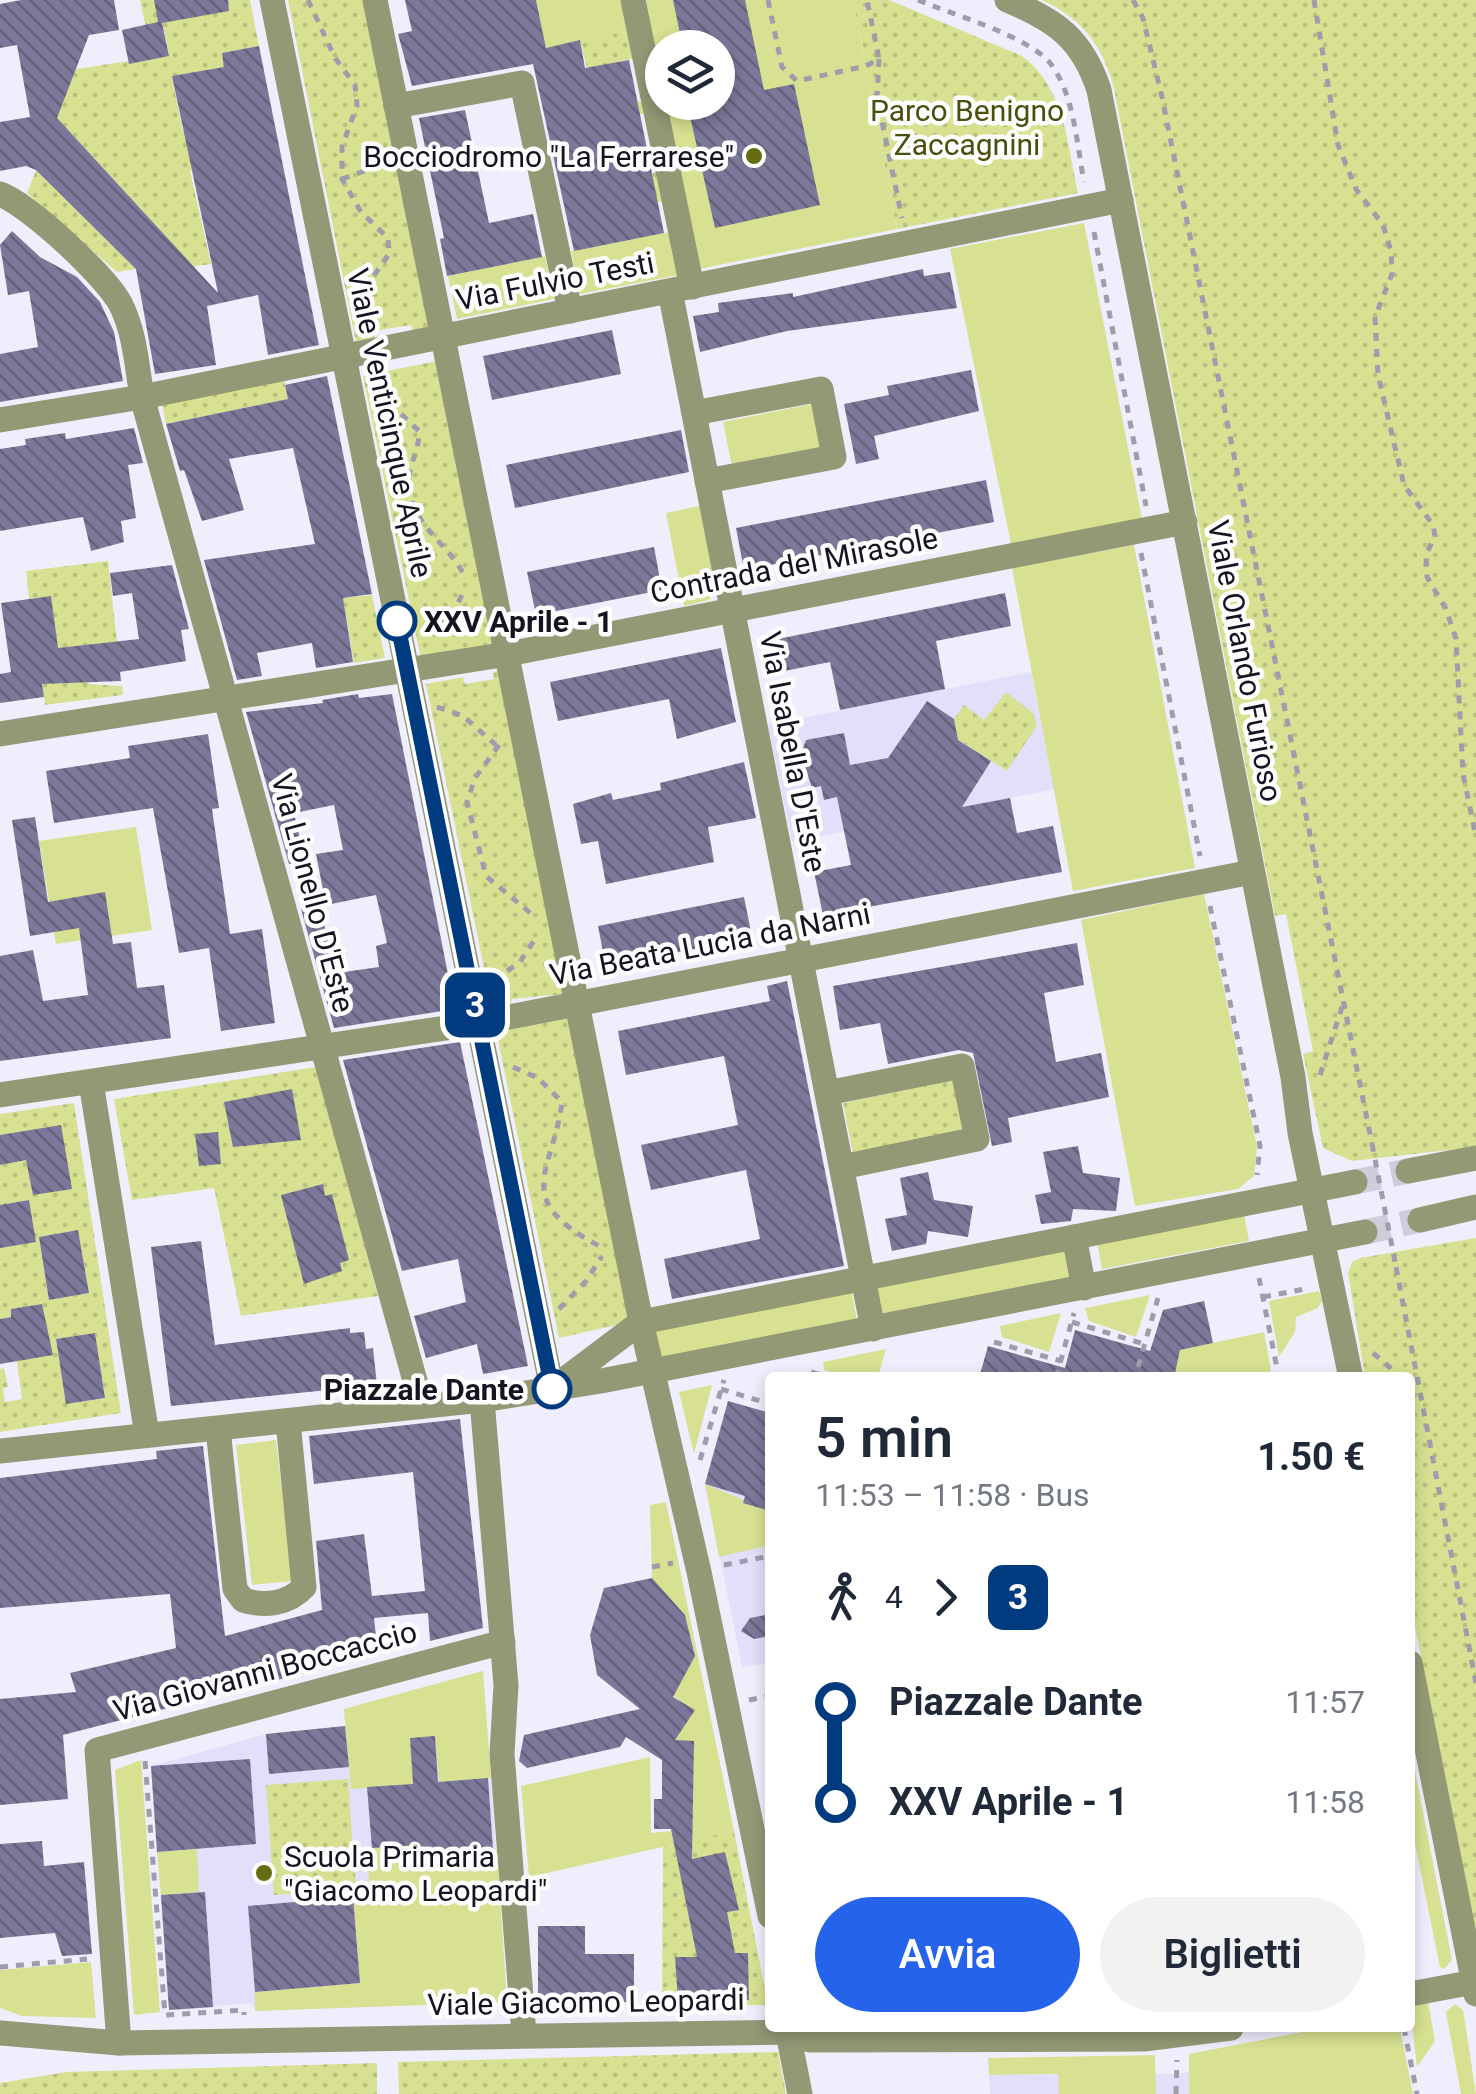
<!DOCTYPE html>
<html lang="it">
<head>
<meta charset="utf-8">
<style>
	body { margin:0; font-family:Roboto,sans-serif; background:#f2f2f3; color:#1f2937; height:100vh; display:flex; flex-direction:column; font-size:38px; white-space:nowrap }
	* { box-sizing:border-box; margin:0 }
	p { font-size:32px; color:#747a83 }
	.icon { flex:none; width:55px; height:55px; fill:none; stroke:currentColor; stroke-width:2; stroke-linecap:round; stroke-linejoin:round }
	.map { position:relative; flex:1; overflow:hidden }
	.sheet { position:absolute; left:765px; top:1372px; width:650px; height:660px; display:flex; flex-direction:column; background:#fff; border-radius:10px; box-shadow:0 5px 15px #0003 }
	.sheet>* { flex:none }
	.badge { padding:0 20px; border-radius:15px; font-size:35px; line-height:65px }
	.controls { position:absolute; left:645px; top:30px; display:grid; gap:20px }
	.controls a { display:grid; place-items:center; width:90px; height:90px; border-radius:50%; background:#fff; box-shadow:0 5px 15px #0003; font-size:50px }
	.map>.badge { position:absolute; translate:-50% -50%; box-shadow:0 0 0 5px #fff }
	.legs { display:flex; align-items:center; gap:15px; height:110px; padding:0 50px; font-size:32px }
	.legs p { margin-inline-start:auto }
	.head { display:flex; align-items:center; justify-content:space-between; height:170px; padding:0 50px }
	h1 { font-size:55px; font-weight:600; line-height:75px }
	.cta { display:flex; gap:20px; margin-top:auto; padding:20px 50px }
	.cta a { flex:1; height:115px; border-radius:60px; background:#2563eb; color:#fff; font-size:40px; font-weight:600; line-height:115px; text-align:center }
	.cta a+a { background:#f2f2f3; color:#1f2937 }
	ul { padding:0 50px; list-style:none }
	li { display:flex; align-items:center; gap:35px; height:100px; font-size:38px }
	li i { display:grid; place-items:center; width:15px; height:100%; margin:0 12px; background:currentColor }
	li i::after { content:''; width:25px; height:25px; margin:-12px; border:8px solid; border-radius:50%; background:#fff }
	li p { margin-inline-start:auto }
	li:first-child i { background:linear-gradient(#0000 50%,currentColor 0) }
	li:last-child i { background:linear-gradient(currentColor 50%,#0000 0) }
	.map>svg:first-child { display:block }
	.built { fill:#e1dffa }
	.grass { fill:#d8e191 }
	.park { fill:url(#park-dots); fill-rule:evenodd }
	.building { fill:url(#building-back-hatch) }
	.lines { fill:none; stroke-linecap:round; stroke-linejoin:round }
	.minor-tunnel { stroke:#cecddc; stroke-width:25; stroke-dasharray:25 12; stroke-linecap:butt }
	.path { stroke:#9f9dac; stroke-width:5; stroke-dasharray:8 8; stroke-linecap:butt }
	.minor { stroke:#939875; stroke-width:25 }
	.path-bridge { stroke:#9f9dac; stroke-width:5; stroke-dasharray:8 8; stroke-linecap:butt }
	.line-1-casing { stroke:#fff; stroke-width:22 }
	.line-1 { stroke:#003b80; stroke-width:15 }
	.poi-dot { fill:#666c10; stroke:#fdfdfd; stroke-width:4 }
	.stop-1-dot { fill:#fff; stroke:#003b80; stroke-width:5 }
	.labels { text-anchor:middle; dominant-baseline:central; stroke-width:9; stroke-linejoin:round; paint-order:stroke }
	.park-label { font-size:30px; fill:#4a4f0e; stroke:#fdfdfd }
	.poi-label { font-size:30px; fill:#151320; stroke:#fdfdfd; text-anchor:end }
	.street-label { font-size:30px; fill:#151320; stroke:#fdfdfd }
	.stop-label { font-size:30px; font-weight:bold; fill:#151320; stroke:#fdfdfd; text-anchor:start }
</style>
</head>
<body>
<div class="map">
<svg width="1476" height="2094" viewBox="0 0 1476 2094">
	<defs>
		<pattern id="park-dots" width="8" height="8" patternUnits="userSpaceOnUse" patternTransform="scale(2.5)"><rect width="8" height="8" fill="#d8e191"/><path d="M2 2h.1M6 6h.1" fill="none" stroke="#b8c07d" stroke-width="1.8" stroke-linecap="round"/></pattern>
		<pattern id="building-back-hatch" width="6" height="6" patternUnits="userSpaceOnUse" patternTransform="scale(2.5)"><rect width="6" height="6" fill="#7b7899"/><path d="M-1 5l2 2M0 0l6 6M5-1l2 2" fill="none" stroke="#64617c"/></pattern>
	</defs>
	<rect width="100%" height="100%" fill="#efeefd"/>
	<!-- built -->
	<g class="built">
		<path d="M1031,672L1054,789L792,842L768,725Z"/>
		<path d="M728,1401L770,1413V1663L742,1667L705,1484Z"/>
		<path d="M483,1671L507,2002L255,2011L252,2003L169,2010L151,1766L266,1734L345,1726L344,1709Z"/>
		<path d="M1400,2031L1413,2094H990L989,2075L1177,2074Z"/>
	</g>
	<!-- grass -->
	<g class="grass">
		<path d="M536,0H624L630,31L547,48L539,35L543,34Z"/>
		<path d="M646,0H853L897,229L699,269L666,103L718,102V48H662V86Z"/>
		<path d="M1084,223L1142,519L1011,544L950,249Z"/>
		<path d="M670,232L679,275L580,294L571,251Z"/>
		<path d="M545,256L554,299L457,319L448,276Z"/>
		<path d="M812,404L821,448L732,466L723,422Z"/>
		<path d="M703,505L718,580L709,600L684,606L666,513Z"/>
		<path d="M1134,545L1195,868L1073,891L1012,568Z"/>
		<path d="M136,827L152,930L56,944L39,841Z"/>
		<path d="M1204,894L1257,1147L1254,1176L1238,1189L1135,1206L1081,920Z"/>
		<path d="M1244,1214L1249,1241L1102,1269L1097,1242Z"/>
		<path d="M1063,1248L1069,1277L883,1315L877,1286Z"/>
		<path d="M851,1289L857,1320L660,1360L654,1329Z"/>
		<path d="M1319,1291L1322,1301L1318,1308L1296,1317L1295,1332L1279,1357L1269,1301Z"/>
		<path d="M1150,1295L1136,1337L1089,1321L1085,1308Z"/>
		<path d="M1061,1313L1049,1352L1002,1337L1000,1326Z"/>
		<path d="M1264,1332L1272,1377L1174,1378L1180,1350Z"/>
		<path d="M886,1349L878,1377H849L824,1370L823,1362Z"/>
		<path d="M712,1385L694,1454L679,1392Z"/>
		<path d="M276,1440L293,1581L252,1585L236,1445Z"/>
		<path d="M705,1484L770,1511V1545L719,1557Z"/>
		<path d="M666,1502L734,1831L529,1877L521,1786L650,1757L651,1833L692,1829L674,1741L694,1710L670,1694L695,1655L685,1615L652,1578L650,1505Z"/>
		<path d="M483,1671L491,1778L439,1782L435,1737L410,1738L413,1784L351,1789L344,1709Z"/>
		<path d="M1410,1745L1452,1960L1444,1969L1440,1967L1410,1819Z"/>
		<path d="M141,1760L160,2012L134,2015L115,1770Z"/>
		<path d="M416,1845L418,1865L444,1863V1853L497,1850L507,2002L255,2011V1992L360,1983L353,1897L370,1895L367,1849Z"/>
		<path d="M197,1849L199,1892L161,1895L157,1852Z"/>
		<path d="M91,1962L96,2018L22,2016L0,2008V1970Z"/>
		<path d="M1428,2002L1435,2041L1417,2067L1410,2006Z"/>
		<path d="M1455,2004L1463,2010L1476,2094H1461L1446,2012Z"/>
		<path d="M1323,2028H1400L1413,2094H1189V2054Z"/>
		<path d="M1155,2055L1156,2094H1059L1058,2074L989,2075L988,2058Z"/>
	</g>
	<!-- park -->
	<g class="park">
		<path d="M140,0H250L259,46L222,53L232,101L172,77L183,132L212,127L219,165L190,171L211,264L176,269L171,242L68,130L53,124L76,69L169,55L163,25L146,28Z"/>
		<path d="M288,0H363L430,328L413,332L411,325L374,331V339L356,342Z"/>
		<path d="M853,0H889L1022,56C1065,88 1067,143 1078,193L897,229Z"/>
		<path d="M1041,0H1476V1147L1352,1161L1323,1148L1303,1054L1313,1051L1286,914L1275,916L1113,84C1101,43 1080,17 1041,0Z"/>
		<path d="M630,31L636,58L613,63L620,105L644,101L647,113L623,117L635,176L658,172L664,201L646,204L651,236L629,240L580,40Z"/>
		<path d="M36,170L136,269L117,272L27,193Z"/>
		<path d="M437,361L494,645L421,659L363,376Z"/>
		<path d="M284,380L288,399L166,424L162,404Z"/>
		<path d="M108,561L117,642L88,684L122,686L123,695L45,705L35,632L55,629L51,597L29,599L26,571Z"/>
		<path d="M372,595L385,658L354,663L343,598Z"/>
		<path d="M499,671L564,994L512,999L511,1004L492,1007L426,684L463,677L465,684L494,679L493,672Z"/>
		<path d="M1006,692L1033,713L1037,726L1007,771L951,735L954,719L964,705L984,720Z"/>
		<path d="M569,1017L630,1322L559,1338L496,1030Z"/>
		<path d="M316,1067L378,1296L241,1316L214,1188L132,1200L114,1099Z"/>
		<path d="M953,1080L963,1131L853,1154L843,1103Z"/>
		<path d="M74,1103L121,1413L0,1432V1369L4,1368L8,1387L3,1388L5,1402L22,1399L11,1317L0,1319V1247L18,1245L17,1232L34,1229L29,1200L0,1205V1114ZM78,1230L89,1293L49,1300L39,1237ZM95,1333L105,1398L67,1404L56,1340Z"/>
		<path d="M1476,1238V1931L1410,1601V1378L1365,1377L1348,1273L1352,1262L1360,1258Z"/>
		<path d="M348,1779L356,1889L274,1895L266,1785Z"/>
		<path d="M734,1831L768,2005H662L663,1847Z"/>
		<path d="M778,2052L786,2094H399L398,2062Z"/>
		<path d="M377,2063V2094H0V2083L66,2072Z"/>
	</g>
	<!-- building -->
	<g class="building">
		<path d="M21,0H114L119,30L89,35L57,118L218,293L172,76L224,67L222,53L259,46L319,345L268,355L258,295L207,306L216,365L155,374L136,269L36,170L26,166L0,171V122L30,117L17,45L0,48V4Z"/>
		<path d="M154,0H228L229,11L162,23L169,56L129,64L122,30L158,22Z"/>
		<path d="M405,0H536L546,48L580,40L585,68L629,60L664,233L574,251L533,64L412,86L398,34L412,31Z"/>
		<path d="M673,0H745L764,90L794,84L820,205L715,228L688,107L718,102V48H683Z"/>
		<path d="M465,110L489,223L533,214L542,257L447,276L440,239L444,238L419,118Z"/>
		<path d="M12,231L40,257L77,277L100,302L114,332L123,381L0,402V354L38,347L29,291L8,295L0,245Z"/>
		<path d="M923,269L924,276L950,272L957,308L787,331L700,352L693,316L719,312L718,303L793,293V297Z"/>
		<path d="M612,330L621,374L492,400L483,356Z"/>
		<path d="M971,370L979,411L874,436L879,459L856,464L844,404L889,395L887,386Z"/>
		<path d="M327,376L372,594L343,598L353,662L316,668L312,643L257,653L262,676L237,680L204,560L315,544L293,448L229,459L244,510L202,521L184,470L180,471L166,424L288,399L285,385Z"/>
		<path d="M134,428L143,463L128,465L136,518L121,521L124,542L91,551L83,517L0,531V449L26,445L25,439L65,433L66,439Z"/>
		<path d="M681,430L689,472L515,508L506,465Z"/>
		<path d="M986,480L994,522L744,570L736,528Z"/>
		<path d="M654,547L662,590L536,615L527,572Z"/>
		<path d="M172,565L189,629L181,630L186,661L120,672L121,681L42,684L44,697L0,703V674L11,672L1,603L51,596L58,648L139,639L132,593L113,596L110,573Z"/>
		<path d="M1005,593L1011,626L936,641L945,689L840,710L830,662L779,672L773,640Z"/>
		<path d="M721,648L736,722L677,739L669,699L558,721L550,682Z"/>
		<path d="M358,694L359,698L392,694L455,1009L334,1028L301,909L319,905L337,973L379,967L376,946L387,943L376,895L326,905L316,854L343,850L334,805L294,813L305,861L289,864L246,712L323,703L322,700Z"/>
		<path d="M927,701L954,719L958,740L991,761L962,807L1010,798L1017,833L1053,826L1062,872L823,915L814,872L851,865L837,797L824,800L821,786L812,788L801,754L806,740L844,733L850,765L888,758Z"/>
		<path d="M208,734L219,808L212,809L230,934L262,929L275,1023L221,1031L209,948L179,953L153,808L54,823L46,771L130,758L128,746Z"/>
		<path d="M744,762L756,818L708,827L714,862L606,884L598,841L581,844L573,804L611,793L613,800L661,790L660,783Z"/>
		<path d="M35,817L48,902L105,892L113,944L131,942L137,988L164,985L171,1038L0,1061V956L33,950L43,1001L88,995L79,928L30,936L12,820Z"/>
		<path d="M744,897L752,937L606,967L598,926Z"/>
		<path d="M1077,943L1084,985L1044,993L1056,1062L1101,1053L1109,1097L1008,1118L1012,1142L992,1146L973,1053L959,1050L888,1064L880,1023L840,1030L833,986Z"/>
		<path d="M787,981L844,1266L672,1299L664,1259L760,1239L746,1170L651,1190L641,1145L738,1125L724,1056L626,1075L618,1031L770,1001L767,986Z"/>
		<path d="M460,1042L528,1366L483,1374L477,1344L426,1358L414,1316L466,1302L458,1259L402,1271L343,1060Z"/>
		<path d="M292,1089L301,1140L233,1147L224,1102Z"/>
		<path d="M61,1125L72,1189L33,1195L26,1160L0,1165V1135Z"/>
		<path d="M218,1132L221,1164L199,1166L195,1134Z"/>
		<path d="M1078,1146L1083,1173L1120,1178L1116,1211L1073,1209L1071,1221L1041,1224L1035,1195L1051,1192L1043,1152Z"/>
		<path d="M928,1172L934,1200L973,1206L968,1237L928,1231L926,1244L892,1251L885,1219L907,1215L900,1178Z"/>
		<path d="M323,1184L325,1196L332,1194L349,1260L340,1263L342,1271L304,1284L281,1195Z"/>
		<path d="M29,1200L36,1242L0,1248V1205Z"/>
		<path d="M78,1230L89,1293L49,1300L39,1237Z"/>
		<path d="M201,1241L215,1345L350,1328V1333L364,1332L366,1349L373,1348L377,1385L171,1406L151,1247Z"/>
		<path d="M1204,1301L1213,1343L1180,1350L1174,1378H979L988,1346L1065,1368L1075,1330L1150,1351L1163,1310Z"/>
		<path d="M42,1304L53,1355L0,1364V1319L11,1317V1309Z"/>
		<path d="M95,1333L105,1398L66,1404L56,1339Z"/>
		<path d="M728,1401L770,1413V1511L743,1503L745,1496L705,1484Z"/>
		<path d="M460,1419L483,1628L430,1641L428,1613L374,1618L378,1654L63,1735L68,1799L0,1805V1699L76,1692L70,1673L176,1648L170,1594L0,1608V1478L157,1459L156,1451L203,1446L225,1636L322,1610L316,1541L364,1534L372,1596L425,1591L413,1472L314,1484L309,1436Z"/>
		<path d="M652,1578L685,1615L695,1656L673,1697L695,1710L675,1740L694,1741L692,1859L725,1852L739,1910L727,1912L735,1953H748L749,2000L678,2001L675,1957H697L671,1829H654V1799H662V1760L626,1737L620,1747L527,1768L519,1761L524,1735L640,1709L597,1675L590,1635L604,1588Z"/>
		<path d="M770,1614V1636L754,1639L741,1631L750,1618Z"/>
		<path d="M345,1726L349,1767L269,1774L266,1734Z"/>
		<path d="M435,1736L438,1782L488,1778L493,1850L444,1853L445,1863L417,1865L416,1845L372,1848L367,1787L413,1784L410,1738Z"/>
		<path d="M250,1759L256,1844L157,1852L151,1766Z"/>
		<path d="M42,1841L44,1866L84,1862L92,1954L62,1956L55,1933L0,1938V1844Z"/>
		<path d="M205,1892L213,2007L169,2010L161,1895Z"/>
		<path d="M353,1897L360,1983L255,1992L248,1906Z"/>
		<path d="M538,1926H585V1954H634V2002L538,2003Z"/>
	</g>
	<g class="lines">
		<!-- minor-tunnel -->
		<g class="minor-tunnel">
			<path d="M1355,1182L1408,1171"/>
			<path d="M1365,1232L1420,1220"/>
		</g>
		<!-- path -->
		<g class="path">
			<path d="M308,0L335,58L355,85L357,105L342,147V179L361,212L388,238L389,254L356,301"/>
			<path d="M768,0L782,67L797,81L866,66L879,59L867,0"/>
			<path d="M918,0C951,14 1028,36 1050,63C1074,93 1077,145 1084,182"/>
			<path d="M1133,0L1143,18L1162,97L1372,1144"/>
			<path d="M1314,0L1338,145L1356,189L1383,225L1391,251L1392,274L1375,317L1378,375L1404,485L1433,525L1435,536L1426,555L1427,577L1446,609L1456,639L1463,774L1476,837"/>
			<path d="M879,59L877,97L902,218"/>
			<path d="M342,179L384,164"/>
			<path d="M1094,232L1146,506"/>
			<path d="M378,392L419,431C420,450 407,467 409,486C412,525 446,542 463,573"/>
			<path d="M1141,553L1200,856"/>
			<path d="M422,631L454,612L465,588"/>
			<path d="M437,707L463,716L496,745"/>
			<path d="M499,745L475,778L467,802L486,876L534,916"/>
			<path d="M1210,906L1260,1146L1257,1175"/>
			<path d="M494,980L520,962L537,936"/>
			<path d="M513,1067L538,1078L562,1102C553,1173 510,1198 599,1246"/>
			<path d="M1320,1075L1343,1004"/>
			<path d="M1396,1267L1476,1683"/>
			<path d="M1259,1278L1279,1378"/>
			<path d="M1263,1297L1310,1288"/>
			<path d="M559,1309L586,1281L602,1256"/>
			<path d="M1072,1322L1144,1344"/>
			<path d="M994,1342L1061,1361"/>
			<path d="M1373,1353L1402,1378"/>
			<path d="M1138,1367L1158,1298"/>
			<path d="M811,1372L830,1378"/>
			<path d="M1056,1378L1074,1313"/>
			<path d="M721,1389L770,1404"/>
			<path d="M700,1460L724,1380"/>
			<path d="M724,1565L770,1556"/>
			<path d="M652,1567L673,1563"/>
			<path d="M749,1700L770,1696"/>
			<path d="M145,1761L165,2015L244,2010V2015"/>
			<path d="M0,1967L87,1959"/>
			<path d="M1404,2028L1417,2094"/>
			<path d="M1176,2094L1177,2060"/>
		</g>
		<!-- minor -->
		<g class="minor">
			<path d="M272,0L552,1389"/>
			<path d="M375,0L641,1322L699,1572L770,1916"/>
			<path d="M633,0L692,287"/>
			<path d="M1007,0C1055,20 1082,38 1099,90L1293,1077L1300,1133L1351,1378"/>
			<path d="M396,106L522,83L570,311"/>
			<path d="M0,194C29,205 107,277 121,305C135,333 137,367 142,397L422,1406"/>
			<path d="M670,291L873,1329"/>
			<path d="M694,413L821,389L834,457L707,481"/>
			<path d="M0,420L142,397L1121,200"/>
			<path d="M0,734L508,654L1185,522"/>
			<path d="M91,1082L147,1435"/>
			<path d="M827,1093L962,1066L977,1139L842,1167"/>
			<path d="M0,1095L479,1023L1252,872"/>
			<path d="M1408,1171L1476,1158"/>
			<path d="M1420,1220L1476,1207"/>
			<path d="M1074,1237L1084,1288"/>
			<path d="M556,1386L641,1322L1355,1182"/>
			<path d="M482,1400L506,1685L502,1754L524,2035"/>
			<path d="M218,1429L235,1589L243,1600C265,1607 288,1604 304,1587L288,1421"/>
			<path d="M0,1451L482,1400L601,1381L1365,1232"/>
			<path d="M1410,1663L1476,1994"/>
			<path d="M1410,1994L1474,1982"/>
			<path d="M787,2028L800,2094"/>
			<path d="M0,2033L119,2043L787,2032L810,2040L1144,2039L1231,2028"/>
			<path d="M119,2043L97,1750L503,1642"/>
		</g>
		<!-- path-bridge -->
		<path class="path-bridge" d="M1372,1144L1396,1267"/>
	</g>
	<g class="lines">
		<defs>
			<path id="line-1" d="M397,621L552,1389"/>
		</defs>
		<!-- line-1 casing -->
		<use href="#line-1" class="line-1-casing"/>
		<!-- line-1 -->
		<use href="#line-1" class="line-1"/>
	</g>
	<!-- markers -->
	<g class="poi-dot">
		<circle cx="754" cy="156" r="10"/>
		<circle cx="264" cy="1873" r="10"/>
	</g>
	<g class="stop-1-dot">
		<circle cx="397" cy="621" r="18"/>
		<circle cx="552" cy="1389" r="18"/>
	</g>
	<g class="labels">
		<!-- park labels -->
		<g class="park-label">
			<text x="967" y="110">Parco Benigno<tspan x="967" dy="34">Zaccagnini</tspan></text>
		</g>
		<!-- poi labels -->
		<g class="poi-label">
			<text x="734" y="156">Bocciodromo "La Ferrarese"</text>
			<text x="284" y="1856" text-anchor="start">Scuola Primaria<tspan x="284" dy="34">"Giacomo Leopardi"</tspan></text>
		</g>
		<!-- street labels -->
		<g class="street-label">
			<text transform="translate(555 281) rotate(-11)">Via Fulvio Testi</text>
			<text transform="translate(390 423) rotate(78)">Viale Venticinque Aprile</text>
			<text transform="translate(794 565) rotate(-11)">Contrada del Mirasole</text>
			<text transform="translate(1245 661) rotate(79)">Viale Orlando Furioso</text>
			<text transform="translate(793 752) rotate(79)">Via Isabella D'Este</text>
			<text transform="translate(313 893) rotate(75)">Via Lionello D'Este</text>
			<text transform="translate(710 944) rotate(-11)">Via Beata Lucia da Narni</text>
			<text transform="translate(265 1671) rotate(-15)">Via Giovanni Boccaccio</text>
			<text transform="translate(586 2002) rotate(-1)">Viale Giacomo Leopardi</text>
		</g>
		<!-- stop labels -->
		<g class="stop-label">
			<text x="424" y="621">XXV Aprile - 1</text>
			<text x="524" y="1389" text-anchor="end">Piazzale Dante</text>
		</g>
	</g>
</svg>
<div class="controls">
<a><svg class="icon" aria-label="layers" viewBox="0 0 24 24"><path d="M12 4l9 5-9 5-9-5zM3 14l9 5 9-5"/></svg></a>
</div>
<b class="badge" style="left:475px;top:1005px;background:#003b80;color:#fff">3</b>
<section class="sheet">
<div class="head"><div><h1>5 min</h1><p>11:53 – 11:58 · Bus</p></div><b>1.50 €</b></div>
<div class="legs"><svg class="icon" aria-label="walk" viewBox="0 0 24 24"><circle cx="13" cy="4" r="2"/><path d="M13 8l-2 6 4 7M11 14l-3 7M7 12l3-4h3l4 4"/></svg>4<svg class="icon" aria-label="forward" viewBox="0 0 24 24"><path d="M9 5l7 7-7 7"/></svg><b class="badge" style="background:#003b80;color:#fff">3</b></div>
<ul>
<li><i style="color:#003b80"></i><b>Piazzale Dante</b><p>11:57</p></li>
<li><i style="color:#003b80"></i><b>XXV Aprile - 1</b><p>11:58</p></li>
</ul>
<div class="cta"><a>Avvia</a><a>Biglietti</a></div>
</section>
</div>
</body>
</html>
